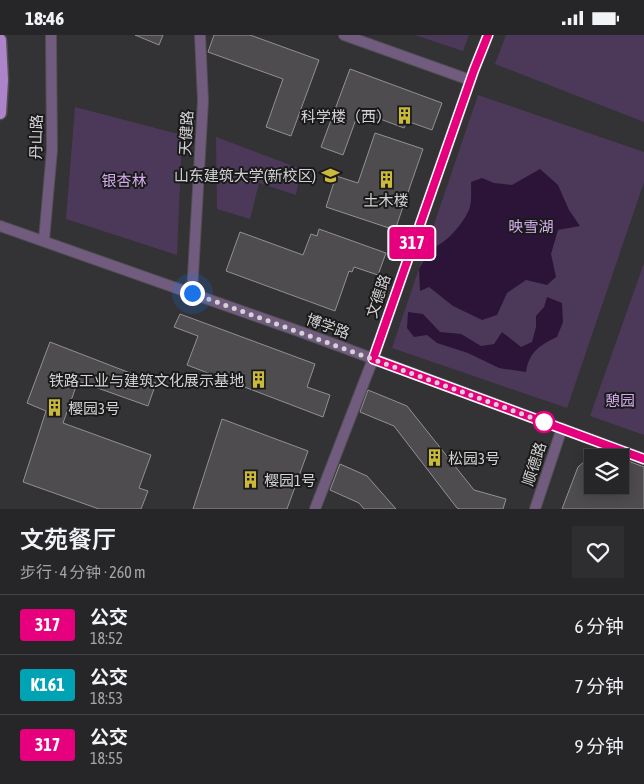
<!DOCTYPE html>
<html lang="zh">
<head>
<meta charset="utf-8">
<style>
	body { margin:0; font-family:"Asap Condensed","Noto Sans SC",sans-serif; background:#2e2e30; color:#f1f3f6; height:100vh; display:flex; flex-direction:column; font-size:19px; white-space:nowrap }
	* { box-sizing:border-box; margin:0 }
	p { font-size:16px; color:#a4a5a8 }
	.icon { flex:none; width:28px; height:28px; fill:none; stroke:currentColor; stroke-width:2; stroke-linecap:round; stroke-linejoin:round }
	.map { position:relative; height:474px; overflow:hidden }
	.sheet { display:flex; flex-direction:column; background:#262628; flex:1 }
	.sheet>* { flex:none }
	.badge { padding:0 10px; border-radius:4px; font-size:18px; line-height:32px }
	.tools { position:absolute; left:584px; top:414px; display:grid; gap:10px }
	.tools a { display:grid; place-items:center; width:45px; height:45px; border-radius:0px; background:#262628; box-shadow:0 2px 12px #0003,0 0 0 1px #424345; font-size:25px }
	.you { position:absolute; width:25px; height:25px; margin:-12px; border:4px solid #fff; border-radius:50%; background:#1a73e8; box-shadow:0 0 0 8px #1a73e833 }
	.map>.badge { position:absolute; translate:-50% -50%; box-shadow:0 0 0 2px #fff }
	.round { display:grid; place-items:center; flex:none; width:52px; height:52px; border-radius:0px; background:#2e2e30 }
	.summary { display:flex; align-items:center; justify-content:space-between; height:85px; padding:0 20px }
	h1 { font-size:24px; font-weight:600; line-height:38px }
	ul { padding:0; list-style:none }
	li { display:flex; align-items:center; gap:15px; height:60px; padding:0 20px; border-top:1px solid #424345 }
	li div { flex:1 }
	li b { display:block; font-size:19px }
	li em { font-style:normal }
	li .badge { min-width:55px; font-weight:700; text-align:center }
	.status { display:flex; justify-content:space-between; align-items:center; height:35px; padding:0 25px; background:#262628; direction:ltr }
	.status svg { height:14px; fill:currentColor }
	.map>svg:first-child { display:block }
	.green { fill:#4c3959 }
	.water { fill:#2b1438 }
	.building { fill:#4e4c4f; stroke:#929094 }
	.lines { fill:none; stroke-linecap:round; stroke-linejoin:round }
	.minor-casing { stroke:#504f52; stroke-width:12 }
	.primary-casing { stroke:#504f52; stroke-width:15 }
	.minor { stroke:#715c7f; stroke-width:10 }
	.primary { stroke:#ad83ca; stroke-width:12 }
	.line-casing { stroke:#fff; stroke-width:11 }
	.line { stroke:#e6007e; stroke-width:8 }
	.walk { stroke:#d3d2d4; stroke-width:5; stroke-dasharray:0 9 }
	.stop-dot { fill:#fff; stroke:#e6007e; stroke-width:2.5 }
	.labels { text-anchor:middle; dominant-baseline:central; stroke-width:4; stroke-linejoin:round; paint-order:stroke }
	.poi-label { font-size:15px; fill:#d3d2d4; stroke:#1b1a1b; text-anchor:end }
	.street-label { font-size:15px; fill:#d3d2d4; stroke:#1b1a1b }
	.park-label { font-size:15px; fill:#d5adf0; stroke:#1b1a1b }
</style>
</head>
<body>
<div class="status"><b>18:46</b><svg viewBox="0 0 49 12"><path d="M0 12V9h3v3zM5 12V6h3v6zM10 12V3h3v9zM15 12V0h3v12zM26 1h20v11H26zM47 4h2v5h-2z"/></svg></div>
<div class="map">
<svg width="644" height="474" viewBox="0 0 644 474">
	<rect width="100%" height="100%" fill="#333235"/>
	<!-- green -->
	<g class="green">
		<path d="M415,0H469L463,16Z"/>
		<path d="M506,0H644V87L495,29Z"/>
		<path d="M478,60L644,117V147L567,373L392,313Z"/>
		<path d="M75,72L182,100L177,220L66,184Z"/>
		<path d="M216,102L301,134L296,160L259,148L250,184L217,174Z"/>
		<path d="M644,228V400L590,381Z"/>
	</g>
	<!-- water -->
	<g class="water">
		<path d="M540,134L558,150L569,175L580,191L558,195L551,219L556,242L547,250L526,245L507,258L497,280L482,285L453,271L429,252L420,256L419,234L430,214C446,209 462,190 469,175C472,168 471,155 471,147L482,143L494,148L512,150Z"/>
		<path d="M547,262L562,268L563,287L557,302C540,310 529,317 526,337L499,333L468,318L437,308L427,300L414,302L407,293L408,277L423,279L440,297L461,299L481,311L494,309L502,297L521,312L532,307L536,292V281L544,272Z"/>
	</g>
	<!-- building -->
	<g class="building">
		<path d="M135,0H163L159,10Z"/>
		<path d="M214,0H250L319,25L291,101L266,92L283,44L208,17Z"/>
		<path d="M350,34L442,68L432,95L407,86L404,93L359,76L343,120L321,112Z"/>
		<path d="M375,98L423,114L395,195L326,172L336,141L358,148Z"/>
		<path d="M319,194L386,218L378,240L354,232L352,237L349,236L335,276L226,236L240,197L303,220L311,199L317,201Z"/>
		<path d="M180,279L315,329L307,352L330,360L323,382L187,330L198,301L174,292Z"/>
		<path d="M50,307L156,348L148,371L78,346L63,388L151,420L139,453L148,456L141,474H99L23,447L46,376L27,368Z"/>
		<path d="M368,355L407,371L474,455L506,464L503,474H460L457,473L394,391L360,377Z"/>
		<path d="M222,384L308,416L287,474H193Z"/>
		<path d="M592,420V450H620V423L644,432V474H562L578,432Z"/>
		<path d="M340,429L367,441L396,474H364L359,468L330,455Z"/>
	</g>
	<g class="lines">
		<defs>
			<g id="minor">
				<path d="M344,0L470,45"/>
				<path d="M0,191L304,298L644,424"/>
				<path d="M44,205L52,115L51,0"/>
				<path d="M192,258L203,66L200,0"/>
				<path d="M315,474L373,324L474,35L488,0"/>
				<path d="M535,474L562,393"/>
			</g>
			<path id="primary" d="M0,5L2,45L0,78"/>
		</defs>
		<!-- minor casing -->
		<use href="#minor" class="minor-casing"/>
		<!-- primary casing -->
		<use href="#primary" class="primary-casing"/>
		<!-- minor -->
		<use href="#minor" class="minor"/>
		<!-- primary -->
		<use href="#primary" class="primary"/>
	</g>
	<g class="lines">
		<defs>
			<path id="line" d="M488,0L474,35L373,324L644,424"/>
		</defs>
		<!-- line casing -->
		<use href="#line" class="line-casing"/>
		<!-- line -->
		<use href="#line" class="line"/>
		<!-- walk -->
		<path class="walk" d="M192,258L544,387"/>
	</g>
	<!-- icons -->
	<defs>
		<symbol id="building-bare" viewBox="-9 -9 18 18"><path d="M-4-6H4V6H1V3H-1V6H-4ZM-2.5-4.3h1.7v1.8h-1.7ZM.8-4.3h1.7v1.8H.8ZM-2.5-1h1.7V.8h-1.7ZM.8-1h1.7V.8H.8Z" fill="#cbba39" stroke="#1b1a1b" stroke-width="2.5" paint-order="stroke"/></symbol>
		<symbol id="university-bare" viewBox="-9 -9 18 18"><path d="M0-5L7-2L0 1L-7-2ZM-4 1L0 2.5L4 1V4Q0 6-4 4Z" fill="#cbba39" stroke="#1b1a1b" stroke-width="2.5" paint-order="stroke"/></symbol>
	</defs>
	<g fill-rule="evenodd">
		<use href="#building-bare" x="392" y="68" width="25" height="25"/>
		<use href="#university-bare" x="318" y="128" width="25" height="25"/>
		<use href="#building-bare" x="374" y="132" width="25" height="25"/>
		<use href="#building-bare" x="246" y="332" width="25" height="25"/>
		<use href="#building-bare" x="42" y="360" width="25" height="25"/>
		<use href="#building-bare" x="422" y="410" width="25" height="25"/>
		<use href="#building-bare" x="238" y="432" width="25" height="25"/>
	</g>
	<!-- markers -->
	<circle class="stop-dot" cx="544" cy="387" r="10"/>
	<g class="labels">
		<!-- poi labels -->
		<g class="poi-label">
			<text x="391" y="81">科学楼（西）</text>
			<text x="316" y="140">山东建筑大学(新校区)</text>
			<text x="386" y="165" text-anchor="middle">土木楼</text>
			<text x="244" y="345">铁路工业与建筑文化展示基地</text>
			<text x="68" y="373" text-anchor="start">樱园3号</text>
			<text x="448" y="423" text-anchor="start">松园3号</text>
			<text x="264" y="445" text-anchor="start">樱园1号</text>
		</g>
		<!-- street labels -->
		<g class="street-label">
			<text transform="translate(186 98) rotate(-87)">天健路</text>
			<text transform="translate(36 102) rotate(-89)">丹山路</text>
			<text transform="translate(378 261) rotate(-71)">文德路</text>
			<text transform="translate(328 291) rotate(20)">博学路</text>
			<text transform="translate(534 429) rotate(-72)">顺德路</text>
		</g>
		<!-- park labels -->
		<g class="park-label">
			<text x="124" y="145">银杏林</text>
			<text x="531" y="191">映雪湖</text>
			<text x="620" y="365">憩园</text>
		</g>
	</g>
</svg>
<div class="tools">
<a><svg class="icon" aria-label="layers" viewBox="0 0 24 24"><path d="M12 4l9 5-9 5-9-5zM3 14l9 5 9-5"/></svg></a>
</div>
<div class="you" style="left:192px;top:258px"></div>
<b class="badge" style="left:412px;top:208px;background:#e6007e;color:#fff">317</b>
</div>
<section class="sheet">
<div class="summary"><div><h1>文苑餐厅</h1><p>步行 · 4 分钟 · 260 m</p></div><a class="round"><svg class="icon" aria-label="heart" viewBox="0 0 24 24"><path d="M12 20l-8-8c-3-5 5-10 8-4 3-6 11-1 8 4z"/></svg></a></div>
<ul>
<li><span class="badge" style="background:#e6007e;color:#fff">317</span><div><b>公交</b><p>18:52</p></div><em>6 分钟</em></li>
<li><span class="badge" style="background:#00a3b4;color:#fff">K161</span><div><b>公交</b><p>18:53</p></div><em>7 分钟</em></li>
<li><span class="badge" style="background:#e6007e;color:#fff">317</span><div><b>公交</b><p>18:55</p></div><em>9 分钟</em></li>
</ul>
</section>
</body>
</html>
